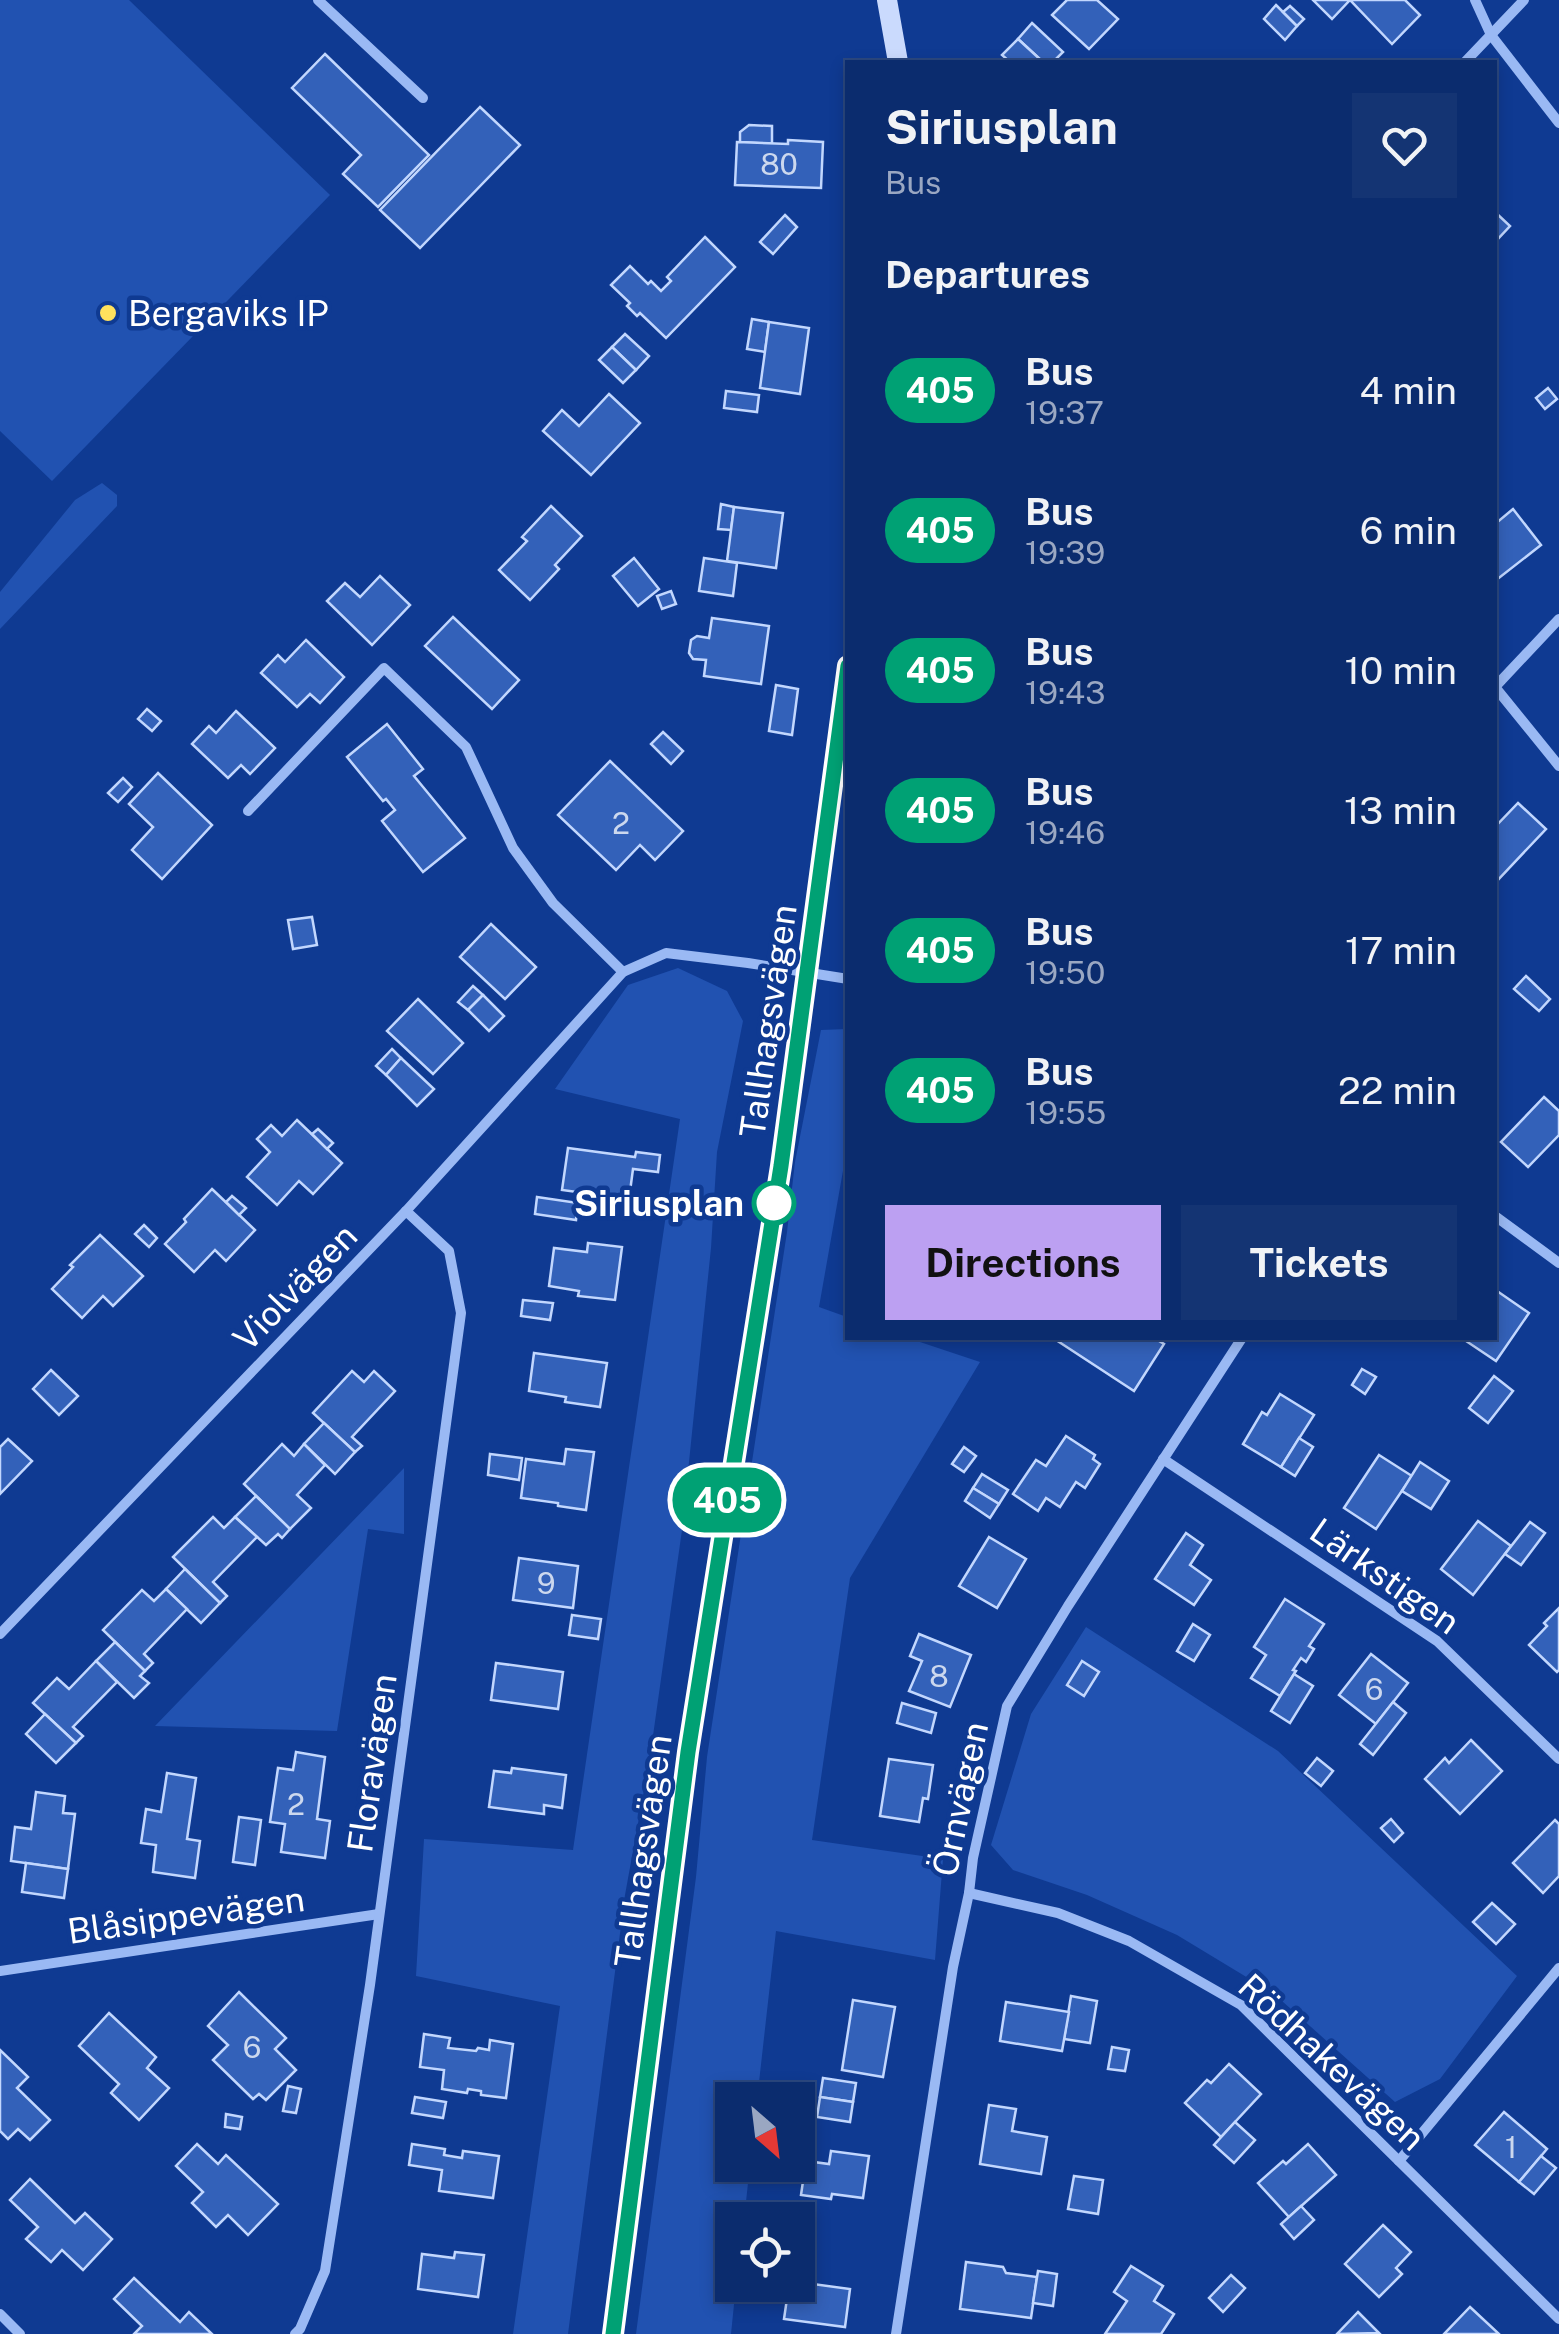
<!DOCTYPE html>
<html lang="en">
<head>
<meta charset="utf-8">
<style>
	body { margin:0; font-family:"Public Sans",sans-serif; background:#143473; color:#f1f3f6; height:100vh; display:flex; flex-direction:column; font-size:38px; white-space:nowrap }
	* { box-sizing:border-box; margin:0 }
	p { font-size:32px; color:#9aa7c2 }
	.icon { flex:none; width:55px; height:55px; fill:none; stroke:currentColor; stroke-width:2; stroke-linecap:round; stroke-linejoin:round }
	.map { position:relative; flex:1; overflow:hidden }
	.details { position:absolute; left:845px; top:60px; width:652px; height:1280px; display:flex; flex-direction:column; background:#0b2c6e; border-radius:0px; box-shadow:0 5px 15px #0003,0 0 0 2px #2b4881 }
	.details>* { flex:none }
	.badge { padding:0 20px; border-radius:32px; font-size:35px; line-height:65px }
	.needle { width:65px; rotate:152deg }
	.fabs { position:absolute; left:715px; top:2082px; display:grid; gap:20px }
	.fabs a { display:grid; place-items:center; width:100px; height:100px; border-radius:0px; background:#0b2c6e; box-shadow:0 5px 15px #0003,0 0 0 2px #2b4881; font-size:50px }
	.map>.badge { position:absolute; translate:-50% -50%; box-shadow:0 0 0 5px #fff }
	h2 { padding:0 40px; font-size:38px; line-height:90px }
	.round { display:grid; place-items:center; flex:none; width:105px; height:105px; border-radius:0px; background:#143473 }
	.summary { display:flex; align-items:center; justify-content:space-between; height:170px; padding:0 40px }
	h1 { font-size:48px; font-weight:700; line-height:75px }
	.action { display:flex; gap:20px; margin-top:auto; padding:20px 40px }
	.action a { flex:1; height:115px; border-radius:0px; background:#bca0f2; color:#111; font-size:40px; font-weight:700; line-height:115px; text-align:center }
	.action a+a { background:#143473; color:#f1f3f6 }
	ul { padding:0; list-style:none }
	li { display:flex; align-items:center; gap:30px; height:140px; padding:0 40px }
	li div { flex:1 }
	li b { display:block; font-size:38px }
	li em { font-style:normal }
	li .badge { min-width:110px; font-weight:700; text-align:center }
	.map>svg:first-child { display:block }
	.green { fill:#2152b1 }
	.building { fill:#3361b9; stroke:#c2d7fe; stroke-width:2.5 }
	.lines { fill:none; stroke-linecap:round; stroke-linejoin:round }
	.street { stroke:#9ab9f4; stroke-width:10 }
	.secondary { stroke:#cadafd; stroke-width:20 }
	.line-casing { stroke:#fff; stroke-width:22 }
	.line { stroke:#00a174; stroke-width:15 }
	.poi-dot { fill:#ffe15d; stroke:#0f3a92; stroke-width:4 }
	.stop-dot { fill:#fff; stroke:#00a174; stroke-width:5 }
	.labels { text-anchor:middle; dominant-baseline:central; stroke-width:9; stroke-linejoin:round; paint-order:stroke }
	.number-label { font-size:30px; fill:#ccd8ee }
	.poi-label { font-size:35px; fill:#fff; stroke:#0f3a92; text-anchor:start }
	.street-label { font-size:35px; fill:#fff; stroke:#0f3a92 }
	.stop-label { font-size:35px; font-weight:bold; fill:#fff; stroke:#0f3a92; text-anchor:end }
</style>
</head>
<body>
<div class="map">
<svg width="1559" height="2334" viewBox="0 0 1559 2334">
	<rect width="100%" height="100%" fill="#0f3a92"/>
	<!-- green -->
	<g class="green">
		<path d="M0,0H129L330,195L52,481L0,431Z"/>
		<path d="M102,483L117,495V506L0,629V592L75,500Z"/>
		<path d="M678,968L727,991L743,1021L717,1152L711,1248L682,1530L650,1757L625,1895L568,2334H513L560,2006L416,1976L424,1839L573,1850L680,1119L555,1089L628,985Z"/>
		<path d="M847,1029V1148L819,1307L847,1317L848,1338H908L980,1362L850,1578L812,1840L943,1859L935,1960L776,1931L757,2100H732V2165H750L744,2220H732V2285H736L731,2334H636L696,1877L707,1757L787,1232L795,1162L821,1030Z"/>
		<path d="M404,1468V1534L368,1529L337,1731L155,1726Z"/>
		<path d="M1086,1627L1278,1751L1517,1976L1440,2079L1395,2102L1273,1993L1177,1935L1087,1895L1013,1870L991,1845L1031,1714Z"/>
	</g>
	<!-- building -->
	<g class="building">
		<path d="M1067,0H1097L1118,19L1089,49L1052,15Z"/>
		<path d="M1313,0H1348L1349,1L1332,19Z"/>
		<path d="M1350,0H1405L1420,15L1392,44Z"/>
		<path d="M1276,5L1297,26L1285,40L1264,19Z"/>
		<path d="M1290,6L1304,19L1297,26L1283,12Z"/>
		<path d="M1032,23L1063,52L1053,62H1043L1018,39Z"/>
		<path d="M1018,39L1043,62H1010L1002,55Z"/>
		<path d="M325,54L429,155L378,207L343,174L361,155L292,88Z"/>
		<path d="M480,107L520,145L420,248L380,210Z"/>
		<path d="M749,125L772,126V144L740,142V132Z"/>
		<path d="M788,140L823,142L821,188L735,185L737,142L788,144Z"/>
		<path d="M1495,212L1510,226L1495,242Z"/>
		<path d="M785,215L797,227L773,254L760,242Z"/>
		<path d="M705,237L735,267L666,338L640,313L637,316L627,306L630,303L611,285L630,266L648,284L651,281L661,291L671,281L667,277Z"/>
		<path d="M752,319L769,322L765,352L747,349Z"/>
		<path d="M769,322L809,328L800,394L760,388Z"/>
		<path d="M625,334L649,356L636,370L612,347Z"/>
		<path d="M612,347L636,370L623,383L599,360Z"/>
		<path d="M1548,388L1557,399L1545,409L1536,398Z"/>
		<path d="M726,391L759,395L757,412L724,408Z"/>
		<path d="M609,394L640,423L591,475L543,431L562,410L579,426Z"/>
		<path d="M721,504L734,507L731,530L718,529Z"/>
		<path d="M551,506L582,536L555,565L559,569L530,600L499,570L527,541L522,537Z"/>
		<path d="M734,507L783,513L776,568L727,561Z"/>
		<path d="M1513,509L1541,545L1495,581V524Z"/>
		<path d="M634,558L659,589L638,606L613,576Z"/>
		<path d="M704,558L737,563L733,596L699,591Z"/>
		<path d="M380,576L410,605L372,645L327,601L345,583L360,597Z"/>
		<path d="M671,591L676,604L662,609L657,596Z"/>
		<path d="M453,617L519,680L492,709L425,646Z"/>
		<path d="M712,618L769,626L761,684L704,676L706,660L693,659L689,653L691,640L697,636L709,638Z"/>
		<path d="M306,640L344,677L320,703L310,694L297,707L261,673L278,655L285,662Z"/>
		<path d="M776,685L798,689L792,735L769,731Z"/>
		<path d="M147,709L161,721L152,731L138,719Z"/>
		<path d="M236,711L275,748L250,774L241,765L228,778L192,744L209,726L216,733Z"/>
		<path d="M387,724L423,769L414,776L465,838L423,872L382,821L395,810L386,799L383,801L347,757Z"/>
		<path d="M663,732L683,751L671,764L651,744Z"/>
		<path d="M610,761L683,831L655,860L640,845L616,870L558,815Z"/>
		<path d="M158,773L212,825L162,879L132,850L153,827L129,804Z"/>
		<path d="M123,778L132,787L118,802L108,793Z"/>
		<path d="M1518,803L1546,829L1495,883V827Z"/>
		<path d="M312,917L317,945L293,949L288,920Z"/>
		<path d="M491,924L536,967L505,999L460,957Z"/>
		<path d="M1526,976L1550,999L1539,1011L1514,989Z"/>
		<path d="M473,986L483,995L468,1010L458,1002Z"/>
		<path d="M483,995L504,1016L489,1031L468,1010Z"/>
		<path d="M418,999L463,1043L433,1074L387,1031Z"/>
		<path d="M392,1049L401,1058L386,1075L376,1066Z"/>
		<path d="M401,1058L434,1089L417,1106L386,1075Z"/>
		<path d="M1544,1097L1559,1111V1135L1528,1167L1501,1142Z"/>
		<path d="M297,1120L342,1163L313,1194L299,1181L277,1205L247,1177L270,1152L257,1139L271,1125L282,1136Z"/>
		<path d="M318,1129L333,1143L327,1149L312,1134Z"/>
		<path d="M568,1148L635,1157L636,1152L660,1155L658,1172L633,1169L629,1199L562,1190Z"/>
		<path d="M212,1189L255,1230L226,1261L215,1250L194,1272L165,1244L186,1222L184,1219Z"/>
		<path d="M232,1196L246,1208L239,1215L226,1202Z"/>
		<path d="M537,1197L578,1203L576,1220L535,1214Z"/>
		<path d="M144,1225L157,1238L149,1247L135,1234Z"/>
		<path d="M100,1235L143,1276L113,1306L103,1296L82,1318L52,1289L73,1267L70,1265Z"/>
		<path d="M588,1243L622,1247L615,1300L578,1296L579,1291L549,1286L554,1248L587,1252Z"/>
		<path d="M1497,1291L1529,1313L1496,1361L1463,1339L1495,1338Z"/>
		<path d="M523,1300L553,1303L550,1320L521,1316Z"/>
		<path d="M1053,1338H1154L1164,1344L1134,1391Z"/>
		<path d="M534,1353L607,1363L600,1407L565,1402L566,1397L529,1391Z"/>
		<path d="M1362,1369L1376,1377L1365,1394L1352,1385Z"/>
		<path d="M51,1370L78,1396L59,1415L33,1389Z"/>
		<path d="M352,1371L364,1382L374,1371L395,1391L352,1437L362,1446L355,1452L313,1413Z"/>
		<path d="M1494,1376L1513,1391L1488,1423L1469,1408Z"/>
		<path d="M1280,1394L1314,1415L1281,1467L1243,1444L1262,1412L1267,1415Z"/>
		<path d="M324,1423L355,1452L335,1474L304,1444Z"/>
		<path d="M1066,1436L1095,1455L1093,1459L1100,1464L1085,1488L1076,1482L1060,1507L1046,1498L1038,1511L1013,1494L1036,1460L1046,1466Z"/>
		<path d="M1299,1438L1313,1447L1295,1476L1281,1467Z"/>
		<path d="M8,1439L32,1461L0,1494V1447Z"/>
		<path d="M282,1444L294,1456L304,1444L325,1465L297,1495L311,1508L290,1529L244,1484Z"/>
		<path d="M964,1447L976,1456L964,1472L952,1464Z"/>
		<path d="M566,1449L594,1452L586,1510L558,1506V1503L521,1498L526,1459L564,1464Z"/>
		<path d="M490,1454L522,1458L519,1480L488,1475Z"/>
		<path d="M1379,1455L1412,1476L1376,1529L1344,1508Z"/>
		<path d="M1420,1462L1449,1481L1431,1509L1402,1491Z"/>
		<path d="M982,1474L1008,1490L999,1504L973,1488Z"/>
		<path d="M973,1488L999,1504L990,1518L965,1501Z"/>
		<path d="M256,1496L290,1529L282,1538L278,1534L266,1545L235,1517Z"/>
		<path d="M213,1517L224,1528L235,1517L257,1537L213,1582L227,1596L220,1603L173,1557Z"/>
		<path d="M1478,1521L1511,1546L1473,1595L1441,1569Z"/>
		<path d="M1530,1522L1545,1533L1521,1565L1505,1554Z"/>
		<path d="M1186,1533L1203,1545L1190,1565L1211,1580L1194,1605L1155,1579Z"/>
		<path d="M989,1537L1026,1559L997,1608L959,1586Z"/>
		<path d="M519,1558L578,1566L573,1608L513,1600Z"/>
		<path d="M185,1569L220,1603L201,1623L166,1589Z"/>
		<path d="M166,1589L187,1609L144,1654L153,1663L145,1671L103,1630L142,1590L154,1601Z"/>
		<path d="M1285,1599L1324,1624L1309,1646L1314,1649L1306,1662L1301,1658L1293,1670L1296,1671L1280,1696L1251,1678L1266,1655L1254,1647Z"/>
		<path d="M1559,1608V1670L1557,1672L1529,1645L1547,1626L1544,1623Z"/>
		<path d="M572,1615L601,1619L598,1639L569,1635Z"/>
		<path d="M1193,1624L1210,1635L1194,1661L1177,1651Z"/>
		<path d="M919,1634L971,1655L950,1707L909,1691L922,1661L910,1656Z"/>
		<path d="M115,1642L145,1671L140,1676L149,1683L134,1698L96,1661Z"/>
		<path d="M1371,1654L1408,1683L1376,1724L1339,1695Z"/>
		<path d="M96,1661L117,1682L73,1727L83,1736L76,1743L33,1703L57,1678L69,1689Z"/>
		<path d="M1082,1661L1099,1672L1084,1696L1067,1685Z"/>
		<path d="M496,1663L563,1672L558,1709L491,1700Z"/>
		<path d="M1294,1674L1313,1686L1290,1723L1271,1711Z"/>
		<path d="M1393,1702L1406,1713L1373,1755L1360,1744Z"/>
		<path d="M902,1703L936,1713L931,1733L897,1723Z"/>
		<path d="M45,1714L76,1743L56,1763L26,1734Z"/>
		<path d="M1471,1740L1502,1771L1460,1814L1425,1779L1445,1758L1449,1763Z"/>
		<path d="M296,1752L325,1757L317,1819L330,1821L325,1858L281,1852L285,1824L270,1822L278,1768L293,1770Z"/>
		<path d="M1317,1758L1333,1771L1321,1786L1305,1773Z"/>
		<path d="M889,1759L933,1765L928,1799L923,1798L919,1822L880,1816Z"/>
		<path d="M512,1768L566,1775L562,1808L544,1805V1814L489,1807L494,1771L511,1773Z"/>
		<path d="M167,1773L196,1778L187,1839L200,1841L195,1878L153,1872L156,1845L141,1843L146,1809L161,1812Z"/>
		<path d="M36,1792L65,1796L63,1813L75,1814L68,1869L11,1861L15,1827L31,1829Z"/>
		<path d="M239,1817L261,1820L255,1865L233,1862Z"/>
		<path d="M1391,1819L1403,1833L1394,1842L1381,1828Z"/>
		<path d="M1555,1820L1559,1824V1876L1543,1893L1513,1863Z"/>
		<path d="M26,1863L68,1869L64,1898L22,1892Z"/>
		<path d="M1492,1903L1515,1924L1496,1944L1473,1922Z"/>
		<path d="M239,1992L286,2038L275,2049L296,2070L266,2100L259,2094L253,2099L213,2060L228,2045L208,2026Z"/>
		<path d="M1071,1996L1097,2001L1090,2043L1064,2039Z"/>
		<path d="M853,2000L895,2007L883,2077L842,2070Z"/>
		<path d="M1006,2002L1069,2012L1062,2051L1000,2041Z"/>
		<path d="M109,2013L156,2057L147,2068L169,2088L139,2120L111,2093L119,2084L79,2046Z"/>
		<path d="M424,2034L450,2038L448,2048L476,2051L478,2048L489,2050L490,2040L513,2044L506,2098L481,2095V2091L468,2089L467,2093L442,2089L444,2070L420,2067Z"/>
		<path d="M1112,2047L1129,2050L1125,2071L1108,2069Z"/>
		<path d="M0,2050L28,2077L17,2088L50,2120L30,2140L18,2129L8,2139L0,2131Z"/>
		<path d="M1229,2064L1261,2094L1221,2137L1185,2103L1207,2080L1211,2083Z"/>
		<path d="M823,2078L856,2083L853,2102L820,2097Z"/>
		<path d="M288,2086L301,2089L296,2113L283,2111Z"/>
		<path d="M415,2097L446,2102L443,2118L412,2113Z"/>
		<path d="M820,2097L853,2102L850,2122L817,2117Z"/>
		<path d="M989,2105L1016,2109L1012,2131L1047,2137L1041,2174L980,2164Z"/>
		<path d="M1504,2112L1547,2149L1519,2182L1475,2145Z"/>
		<path d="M226,2114L242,2117L240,2129L225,2127Z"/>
		<path d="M1235,2122L1255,2140L1234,2163L1214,2145Z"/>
		<path d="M197,2144L218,2164L226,2155L278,2204L248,2235L228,2215L216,2227L192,2203L203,2192L176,2166Z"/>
		<path d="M412,2144L445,2149L444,2155L462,2158L463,2151L499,2156L493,2198L439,2191L442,2170L409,2165Z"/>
		<path d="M1308,2144L1336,2175L1289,2217L1258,2183L1283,2161L1286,2164Z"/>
		<path d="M831,2151L869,2156L863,2198L832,2194L831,2199L801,2195L806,2161L829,2164Z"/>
		<path d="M1541,2156L1556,2168L1534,2194L1519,2182Z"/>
		<path d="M1074,2176L1103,2180L1098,2214L1068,2209Z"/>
		<path d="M30,2179L75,2223L85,2213L112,2239L83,2270L62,2250L51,2262L26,2239L38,2227L10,2200Z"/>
		<path d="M1301,2206L1314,2220L1294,2239L1281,2224Z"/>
		<path d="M1383,2225L1411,2252L1396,2268L1402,2274L1379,2297L1345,2264Z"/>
		<path d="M455,2252L484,2255L478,2297L418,2289L422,2254L454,2258Z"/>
		<path d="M966,2262L1003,2267L1006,2273L1037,2277L1031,2318L960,2309Z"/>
		<path d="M1131,2266L1163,2286L1154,2301L1174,2314L1161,2334H1105L1127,2301L1114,2292Z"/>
		<path d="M1038,2271L1057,2274L1053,2306L1033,2303Z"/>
		<path d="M1231,2275L1245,2288L1223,2312L1209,2298Z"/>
		<path d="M134,2278L180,2322L189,2312L212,2334H134L142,2326L114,2299Z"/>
		<path d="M798,2282L850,2289L845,2327L784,2319L789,2285H798Z"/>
		<path d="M1470,2307L1499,2334H1444Z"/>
		<path d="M1358,2312L1379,2333L1337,2334Z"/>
	</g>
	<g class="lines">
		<!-- street -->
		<g class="street">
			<path d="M318,0L423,98"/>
			<path d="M1475,0L1491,35L1559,123"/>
			<path d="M1465,62L1524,0"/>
			<path d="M1495,687L1559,766"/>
			<path d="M1495,687L1559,619"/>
			<path d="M248,811L384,668L466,747L513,848L553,903L623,972"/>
			<path d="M1495,1216L1559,1263"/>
			<path d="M1163,1459L1437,1641L1559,1759"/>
			<path d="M0,1634L406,1211L623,972L666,953L748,963L848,979"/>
			<path d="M969,1893L1058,1913L1129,1941L1241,2005L1559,2319"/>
			<path d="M0,1971L379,1914"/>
			<path d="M1399,2161L1559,1968"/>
			<path d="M0,2314L20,2334"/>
			<path d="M295,2334L300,2329L325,2271L370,1985L461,1313L449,1251L406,1211"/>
			<path d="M896,2334L953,1967L969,1893L973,1858L1007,1706L1068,1606L1242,1338"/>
		</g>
		<!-- secondary -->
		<g class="secondary">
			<path d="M887,0L898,62"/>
			<path d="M613,2334L688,1752L781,1166L848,666"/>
		</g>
	</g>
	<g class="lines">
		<defs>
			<path id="line" d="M613,2334L688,1752L781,1166L848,666"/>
		</defs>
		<!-- line casing -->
		<use href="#line" class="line-casing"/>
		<!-- line -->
		<use href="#line" class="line"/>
	</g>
	<!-- markers -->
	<circle class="poi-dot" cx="108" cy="313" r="10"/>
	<circle class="stop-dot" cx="774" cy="1203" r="20"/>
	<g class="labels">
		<!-- number labels -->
		<g class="number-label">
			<text x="779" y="164">80</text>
			<text x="621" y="823">2</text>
			<text x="546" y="1583">9</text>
			<text x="939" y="1676">8</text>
			<text x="1374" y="1689">6</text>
			<text x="296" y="1804">2</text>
			<text x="252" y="2047">6</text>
			<text x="1511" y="2147">1</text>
		</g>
		<!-- poi labels -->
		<g class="poi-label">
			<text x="128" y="313">Bergaviks IP</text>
		</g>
		<!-- street labels -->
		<g class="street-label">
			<text transform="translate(768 1021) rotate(-82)">Tallhagsvägen</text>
			<text transform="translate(295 1287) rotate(-46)">Violvägen</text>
			<text transform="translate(1385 1576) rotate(35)">Lärkstigen</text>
			<text transform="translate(372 1763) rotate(-82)">Floravägen</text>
			<text transform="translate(960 1799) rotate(-78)">Örnvägen</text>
			<text transform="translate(643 1851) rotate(-82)">Tallhagsvägen</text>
			<text transform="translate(186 1915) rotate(-8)">Blåsippevägen</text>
			<text transform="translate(1332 2062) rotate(43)">Rödhakevägen</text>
		</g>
		<!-- stop labels -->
		<g class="stop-label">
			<text x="744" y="1203">Siriusplan</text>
		</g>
	</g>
</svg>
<div class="fabs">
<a><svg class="needle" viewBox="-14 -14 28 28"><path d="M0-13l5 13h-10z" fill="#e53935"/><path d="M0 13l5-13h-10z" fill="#9aa7c2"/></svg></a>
<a><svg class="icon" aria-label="locate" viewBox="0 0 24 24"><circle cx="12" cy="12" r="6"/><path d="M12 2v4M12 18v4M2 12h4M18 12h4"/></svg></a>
</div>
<b class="badge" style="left:727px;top:1500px;background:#00a174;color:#fff">405</b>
<section class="details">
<div class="summary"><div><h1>Siriusplan</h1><p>Bus</p></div><a class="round"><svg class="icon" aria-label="heart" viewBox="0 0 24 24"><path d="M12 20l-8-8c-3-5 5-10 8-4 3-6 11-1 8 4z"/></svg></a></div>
<h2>Departures</h2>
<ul>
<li><span class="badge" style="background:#00a174;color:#fff">405</span><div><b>Bus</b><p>19:37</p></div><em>4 min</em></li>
<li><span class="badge" style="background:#00a174;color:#fff">405</span><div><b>Bus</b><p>19:39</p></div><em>6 min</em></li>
<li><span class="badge" style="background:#00a174;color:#fff">405</span><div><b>Bus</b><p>19:43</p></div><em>10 min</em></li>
<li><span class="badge" style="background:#00a174;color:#fff">405</span><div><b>Bus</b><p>19:46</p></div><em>13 min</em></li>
<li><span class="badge" style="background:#00a174;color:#fff">405</span><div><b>Bus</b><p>19:50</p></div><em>17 min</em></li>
<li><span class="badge" style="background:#00a174;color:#fff">405</span><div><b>Bus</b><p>19:55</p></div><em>22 min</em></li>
</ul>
<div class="action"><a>Directions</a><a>Tickets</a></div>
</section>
</div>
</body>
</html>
